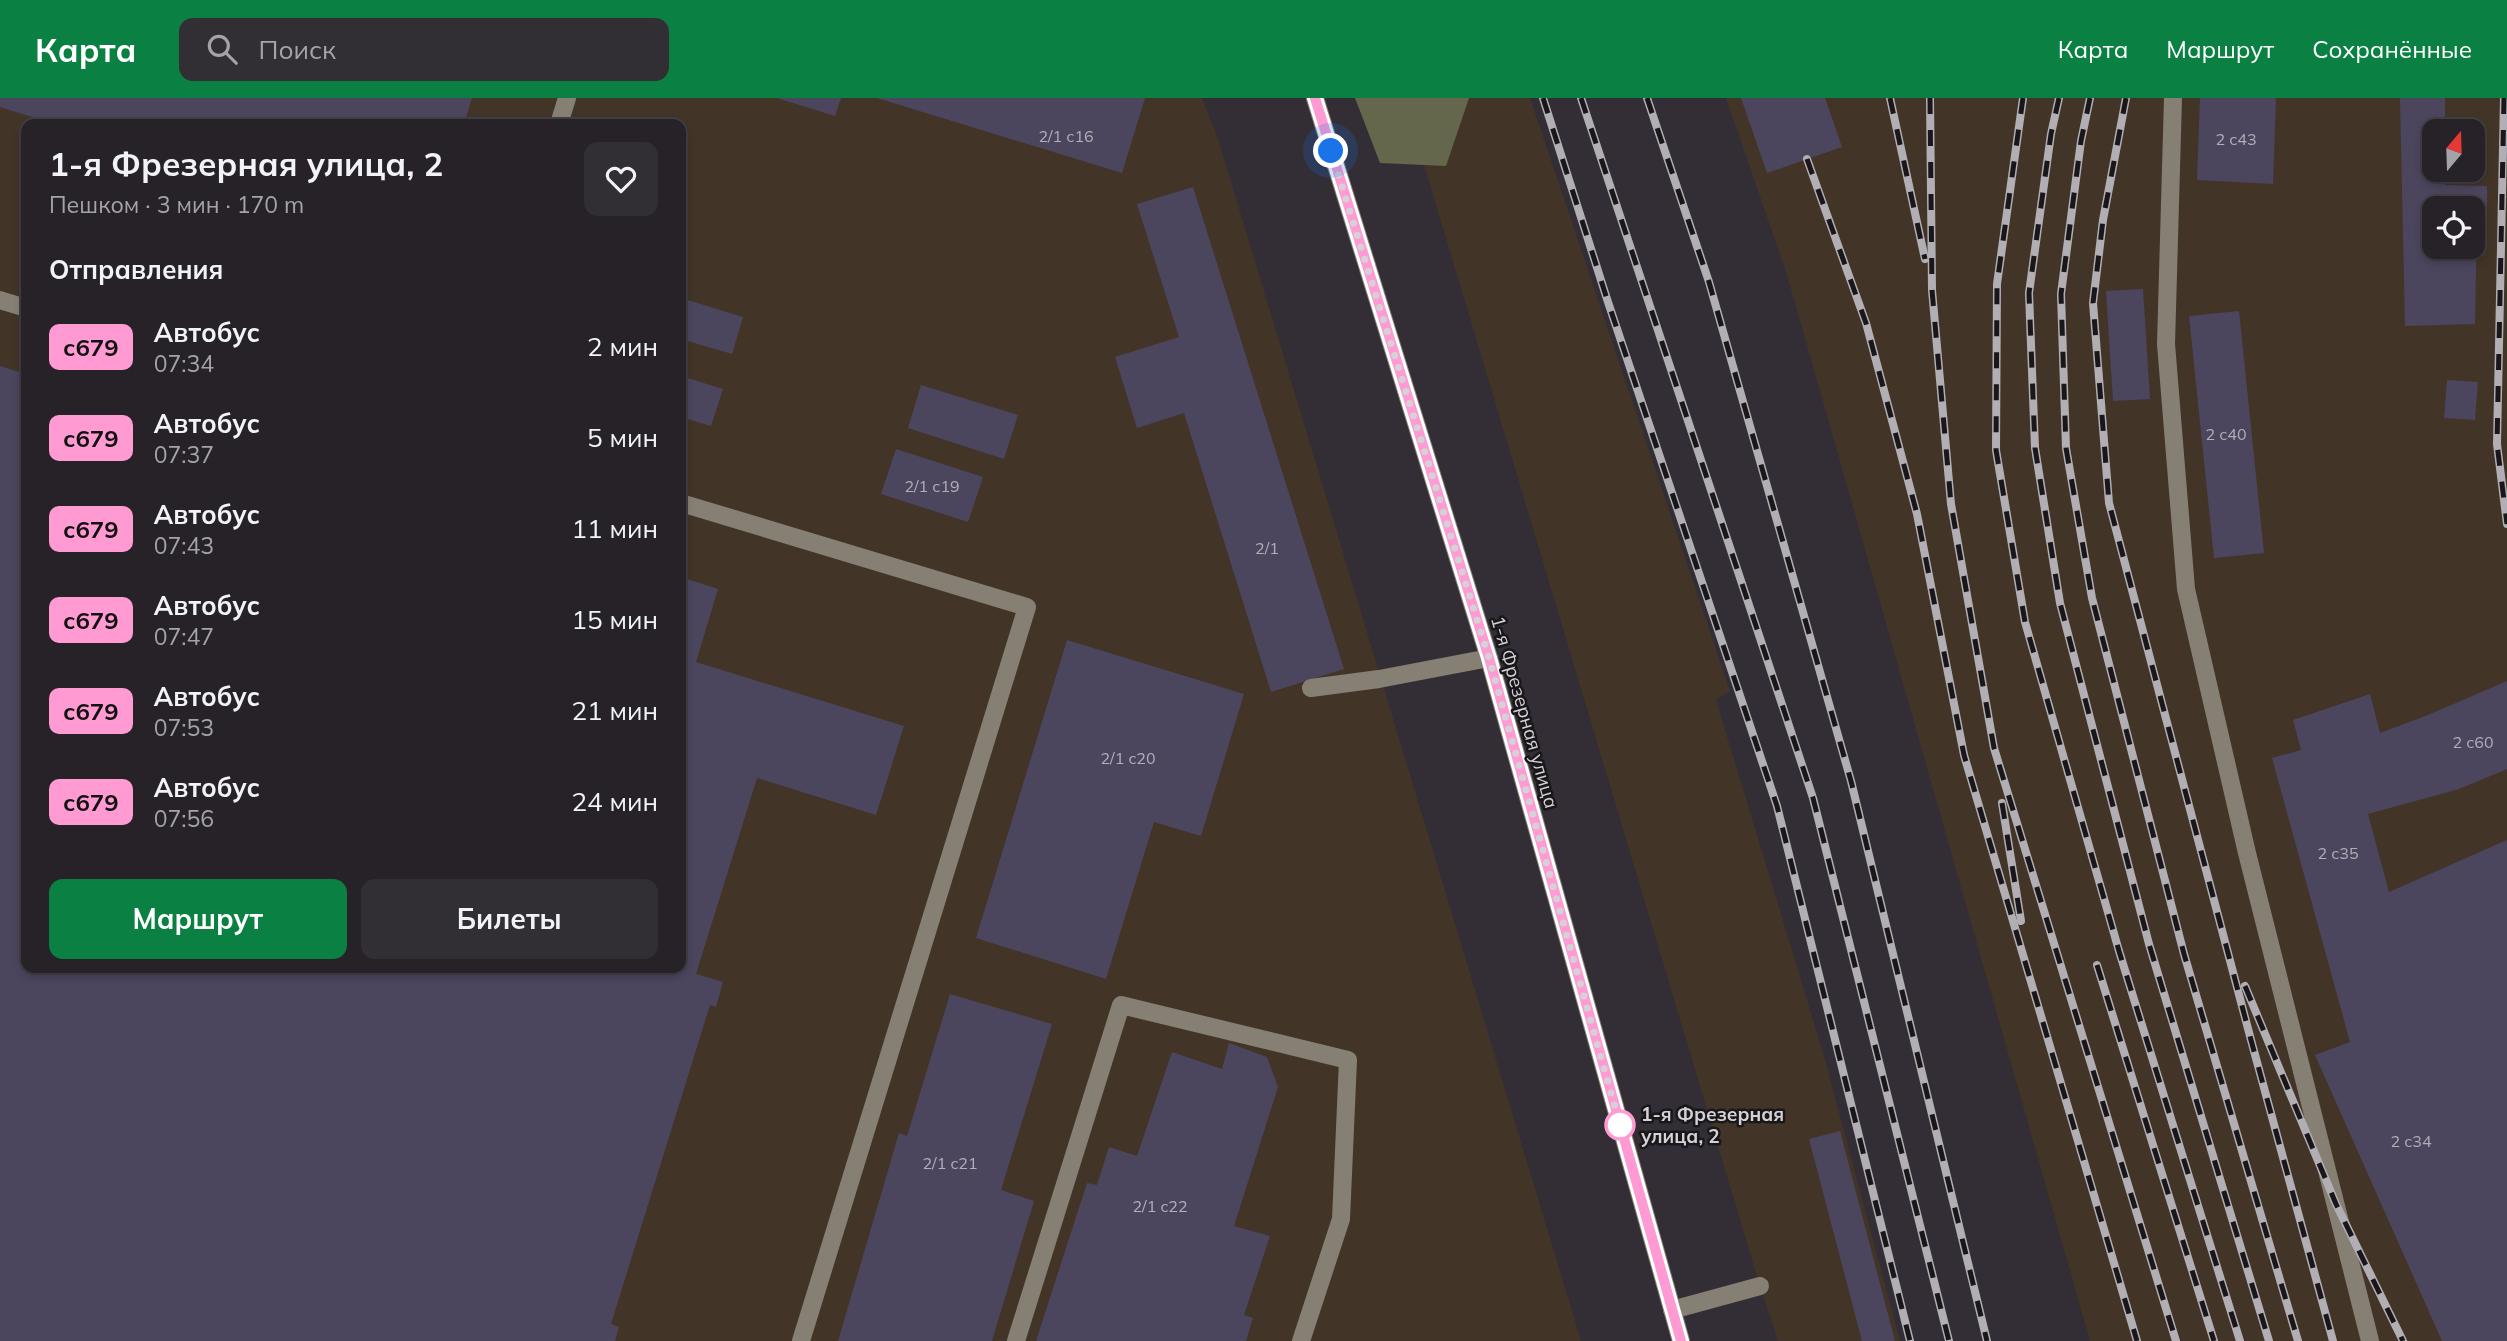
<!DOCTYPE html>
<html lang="ru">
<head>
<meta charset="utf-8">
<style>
	body { margin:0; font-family:Mulish,sans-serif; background:#322f34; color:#f1f3f6; height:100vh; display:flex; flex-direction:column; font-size:26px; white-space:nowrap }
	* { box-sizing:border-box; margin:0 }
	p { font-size:23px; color:#a4a4a8 }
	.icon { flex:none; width:38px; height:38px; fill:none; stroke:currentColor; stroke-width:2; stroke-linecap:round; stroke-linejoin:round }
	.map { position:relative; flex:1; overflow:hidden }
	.panel { position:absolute; left:21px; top:21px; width:665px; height:854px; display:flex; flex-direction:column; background:#262228; border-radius:14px; box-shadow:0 4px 10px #0003,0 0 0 2px #423f45 }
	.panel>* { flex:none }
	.badge { padding:0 14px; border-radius:10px; font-size:24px; line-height:46px }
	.needle { width:46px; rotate:19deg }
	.buttons { position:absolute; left:2422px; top:21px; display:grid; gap:14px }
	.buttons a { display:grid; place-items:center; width:63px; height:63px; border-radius:14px; background:#262228; box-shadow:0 4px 10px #0003,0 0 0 2px #423f45; font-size:35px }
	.you { position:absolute; width:35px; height:35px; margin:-18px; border:5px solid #fff; border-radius:50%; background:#1a73e8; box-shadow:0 0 0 10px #1a73e833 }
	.map>.badge { position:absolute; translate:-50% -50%; box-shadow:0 0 0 4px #fff }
	h2 { padding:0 28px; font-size:26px; line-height:63px }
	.round { display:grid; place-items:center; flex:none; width:74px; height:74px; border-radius:14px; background:#322f34 }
	.headline { display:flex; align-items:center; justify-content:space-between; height:119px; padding:0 28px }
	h1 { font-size:33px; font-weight:700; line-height:52px }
	.action { display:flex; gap:14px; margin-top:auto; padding:14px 28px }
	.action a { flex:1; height:80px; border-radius:14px; background:#0b8043; color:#fff; font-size:28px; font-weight:700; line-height:80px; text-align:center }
	.action a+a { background:#322f34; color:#f1f3f6 }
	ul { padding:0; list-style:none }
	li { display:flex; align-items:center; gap:21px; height:91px; padding:0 28px }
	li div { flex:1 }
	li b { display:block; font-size:26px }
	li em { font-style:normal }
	li .badge { min-width:77px; font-weight:700; text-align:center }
	header { display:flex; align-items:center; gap:42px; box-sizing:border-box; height:98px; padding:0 35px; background:#0b8043; color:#fff }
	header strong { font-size:33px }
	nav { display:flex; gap:38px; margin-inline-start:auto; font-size:24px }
	.search { width:490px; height:63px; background:#322f34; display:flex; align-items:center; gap:18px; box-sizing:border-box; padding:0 24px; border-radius:14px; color:#a4a4a8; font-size:26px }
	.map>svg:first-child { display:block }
	.industrial { fill:#423527; fill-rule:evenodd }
	.forest { fill:#64674b }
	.building { fill:#4c455e; fill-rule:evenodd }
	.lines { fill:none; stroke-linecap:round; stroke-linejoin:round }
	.minor { stroke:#868074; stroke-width:18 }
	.rail-casing { stroke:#b2afb4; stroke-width:8 }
	.rail { stroke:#19171a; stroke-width:5; stroke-dasharray:16; stroke-linecap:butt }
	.line-casing { stroke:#fff; stroke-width:16 }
	.line { stroke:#ff9ad2; stroke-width:10 }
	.walk { stroke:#d5d2d7; stroke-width:7; stroke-dasharray:0 12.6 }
	.stop-dot { fill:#fff; stroke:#ff9ad2; stroke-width:3.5 }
	.labels { text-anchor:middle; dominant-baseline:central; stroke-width:5; stroke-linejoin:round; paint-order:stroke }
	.number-label { font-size:16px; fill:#b3afb9 }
	.street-label { font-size:19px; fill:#d5d2d7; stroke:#19171a }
	.stop-label { font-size:19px; font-weight:bold; fill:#d5d2d7; stroke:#19171a; text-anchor:start }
</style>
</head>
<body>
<header>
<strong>Карта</strong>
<div class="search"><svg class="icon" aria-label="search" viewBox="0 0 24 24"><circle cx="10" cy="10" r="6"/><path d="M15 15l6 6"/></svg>Поиск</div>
<nav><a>Карта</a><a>Маршрут</a><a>Сохранённые</a></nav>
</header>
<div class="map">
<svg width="2507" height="1243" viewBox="0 0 2507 1243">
	<rect width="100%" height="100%" fill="#332e35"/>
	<!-- industrial -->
	<g class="industrial">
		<path d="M0,0H1202L1218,41L1581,1243H0ZM26,26H681V870H26Z"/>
		<path d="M1404,0H1530L1730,593L1716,602L1824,958L1900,1243H1778L1760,1188Z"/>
		<path d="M1726,0H2507V1243H2090L1787,177ZM2434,33H2473V72H2434ZM2434,110H2473V149H2434Z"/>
	</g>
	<!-- forest -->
	<path class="forest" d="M1355,0H1469L1446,68L1380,65Z"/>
	<!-- building -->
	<g class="building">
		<path d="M0,0H472L464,26H55L0,9Z"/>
		<path d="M777,0H841L835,18Z"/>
		<path d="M877,0H1145L1122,75Z"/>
		<path d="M1741,0H1825L1842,49L1767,75Z"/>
		<path d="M2200,0H2276L2273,86L2197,82Z"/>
		<path d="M2400,0H2445V33H2434V72H2445V87L2487,88V117H2477L2475,226L2405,228ZM2434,110H2473V149H2434Z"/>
		<path d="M1193,89L1344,571L1271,594L1184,315L1137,330L1115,259L1179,239L1137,106Z"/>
		<path d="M2143,191L2150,301L2113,303L2106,193Z"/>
		<path d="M681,200L743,219L732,256L681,241Z"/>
		<path d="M2239,213L2264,455L2214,460L2189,218Z"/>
		<path d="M0,268L26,276V870H681V479L718,491L696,564L904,628L876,717L757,680L696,876L723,884L716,909L710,907L611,1226L619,1229L615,1243H0Z"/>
		<path d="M681,278L723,291L711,328L681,319Z"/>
		<path d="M2447,282L2478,284L2475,322L2444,320Z"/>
		<path d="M921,287L1018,317L1004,361L908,330Z"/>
		<path d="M896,351L983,379L968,424L881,396Z"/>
		<path d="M1067,542L1244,596L1201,738L1154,724L1106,881L976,840Z"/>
		<path d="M2507,583V671L2459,691L2368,716L2389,794L2507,742V1243H2442L2315,957L2350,944L2272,660L2301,652L2293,622L2370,596L2380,635L2428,617Z"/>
		<path d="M950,896L1052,926L1001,1092L1034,1103L992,1243H838L899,1035L907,1038Z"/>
		<path d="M1229,945L1267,959L1278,989L1234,1128L1270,1138L1244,1217L1253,1220L1246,1243H1036L1087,1085L1097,1087L1109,1049L1137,1058L1172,954L1222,971Z"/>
		<path d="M1840,1033L1895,1243H1862L1809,1041Z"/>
	</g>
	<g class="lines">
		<!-- minor -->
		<g class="minor">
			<path d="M1315,0L1489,560L1681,1243"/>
			<path d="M2173,0L2166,246L2186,491L2247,755L2370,1243"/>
			<path d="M559,26L567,0"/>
			<path d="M0,202L26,210"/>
			<path d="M681,405L1027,509L801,1243"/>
			<path d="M1311,590L1379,581L1489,560"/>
			<path d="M1672,1212L1760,1188"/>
			<path d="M1016,1243L1121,907L1348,962L1341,1121L1301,1243"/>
		</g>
		<defs>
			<g id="rail">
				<path d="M1543,0L1607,201L1777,708L1910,1243"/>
				<path d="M1581,0L1813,700L1949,1243"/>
				<path d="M1647,0L1709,184L1851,683L1987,1243"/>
				<path d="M1890,0L1925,161"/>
				<path d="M1930,0L1932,192L1951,406L1994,650L2176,1243"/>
				<path d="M2023,0L1997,186L1996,352L2025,524L2119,853L2240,1243"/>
				<path d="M2059,0L2051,36L2029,195L2035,350L2060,505L2149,846L2269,1243"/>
				<path d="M2090,0L2081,43L2061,196L2066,350L2092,500L2184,856L2298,1243"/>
				<path d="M2126,0L2103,122L2093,205L2109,405L2251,942L2333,1243"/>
				<path d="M2504,0L2497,346L2507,426"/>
				<path d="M1807,61L1866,225L1917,416L1964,657L2137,1243"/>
				<path d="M2002,705L2021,823"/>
				<path d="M2097,867L2214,1243"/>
				<path d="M2245,888L2336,1106L2403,1243"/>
			</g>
		</defs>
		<!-- rail casing -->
		<use href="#rail" class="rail-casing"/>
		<!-- rail -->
		<use href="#rail" class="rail"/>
	</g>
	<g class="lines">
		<defs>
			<path id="line" d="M1315,0L1489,560L1681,1243"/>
		</defs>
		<!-- line casing -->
		<use href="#line" class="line-casing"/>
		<!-- line -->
		<use href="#line" class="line"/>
		<!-- walk -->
		<path class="walk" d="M1331,53L1489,560L1620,1027"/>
	</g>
	<!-- markers -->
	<circle class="stop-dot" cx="1620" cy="1027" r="14"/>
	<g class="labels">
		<!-- number labels -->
		<g class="number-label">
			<text x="1066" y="38">2/1 с16</text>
			<text x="2236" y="41">2 с43</text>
			<text x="2226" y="336">2 с40</text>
			<text x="932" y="388">2/1 с19</text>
			<text x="1267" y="450">2/1</text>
			<text x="2473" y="644">2 с60</text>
			<text x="1128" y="660">2/1 c20</text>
			<text x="2338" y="755">2 с35</text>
			<text x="2411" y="1043">2 с34</text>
			<text x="950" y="1065">2/1 c21</text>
			<text x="1160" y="1108">2/1 c22</text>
		</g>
		<!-- street labels -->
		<g class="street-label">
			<text transform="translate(1525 614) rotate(74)">1-я Фрезерная улица</text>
		</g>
		<!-- stop labels -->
		<g class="stop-label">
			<text x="1641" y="1016">1-я Фрезерная<tspan x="1641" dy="22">улица, 2</tspan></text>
		</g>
	</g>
</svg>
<div class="buttons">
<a><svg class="needle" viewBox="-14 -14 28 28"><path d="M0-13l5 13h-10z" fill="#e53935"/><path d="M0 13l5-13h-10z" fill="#a4a4a8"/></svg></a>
<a><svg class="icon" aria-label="locate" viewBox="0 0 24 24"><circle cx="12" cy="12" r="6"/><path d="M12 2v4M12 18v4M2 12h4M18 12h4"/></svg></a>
</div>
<div class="you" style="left:1331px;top:53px"></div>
<section class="panel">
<div class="headline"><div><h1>1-я Фрезерная улица, 2</h1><p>Пешком · 3 мин · 170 m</p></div><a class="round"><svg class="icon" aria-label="heart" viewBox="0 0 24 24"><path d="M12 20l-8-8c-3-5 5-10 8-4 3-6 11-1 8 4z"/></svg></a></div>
<h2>Отправления</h2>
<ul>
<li><span class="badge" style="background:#ff9ad2;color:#111">с679</span><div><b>Автобус</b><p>07:34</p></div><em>2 мин</em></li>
<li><span class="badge" style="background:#ff9ad2;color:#111">с679</span><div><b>Автобус</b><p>07:37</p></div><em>5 мин</em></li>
<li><span class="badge" style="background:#ff9ad2;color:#111">с679</span><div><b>Автобус</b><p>07:43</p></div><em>11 мин</em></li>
<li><span class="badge" style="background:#ff9ad2;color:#111">с679</span><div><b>Автобус</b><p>07:47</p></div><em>15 мин</em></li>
<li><span class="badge" style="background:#ff9ad2;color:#111">с679</span><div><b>Автобус</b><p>07:53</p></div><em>21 мин</em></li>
<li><span class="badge" style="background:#ff9ad2;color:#111">с679</span><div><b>Автобус</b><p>07:56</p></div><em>24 мин</em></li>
</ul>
<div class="action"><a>Маршрут</a><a>Билеты</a></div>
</section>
</div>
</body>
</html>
